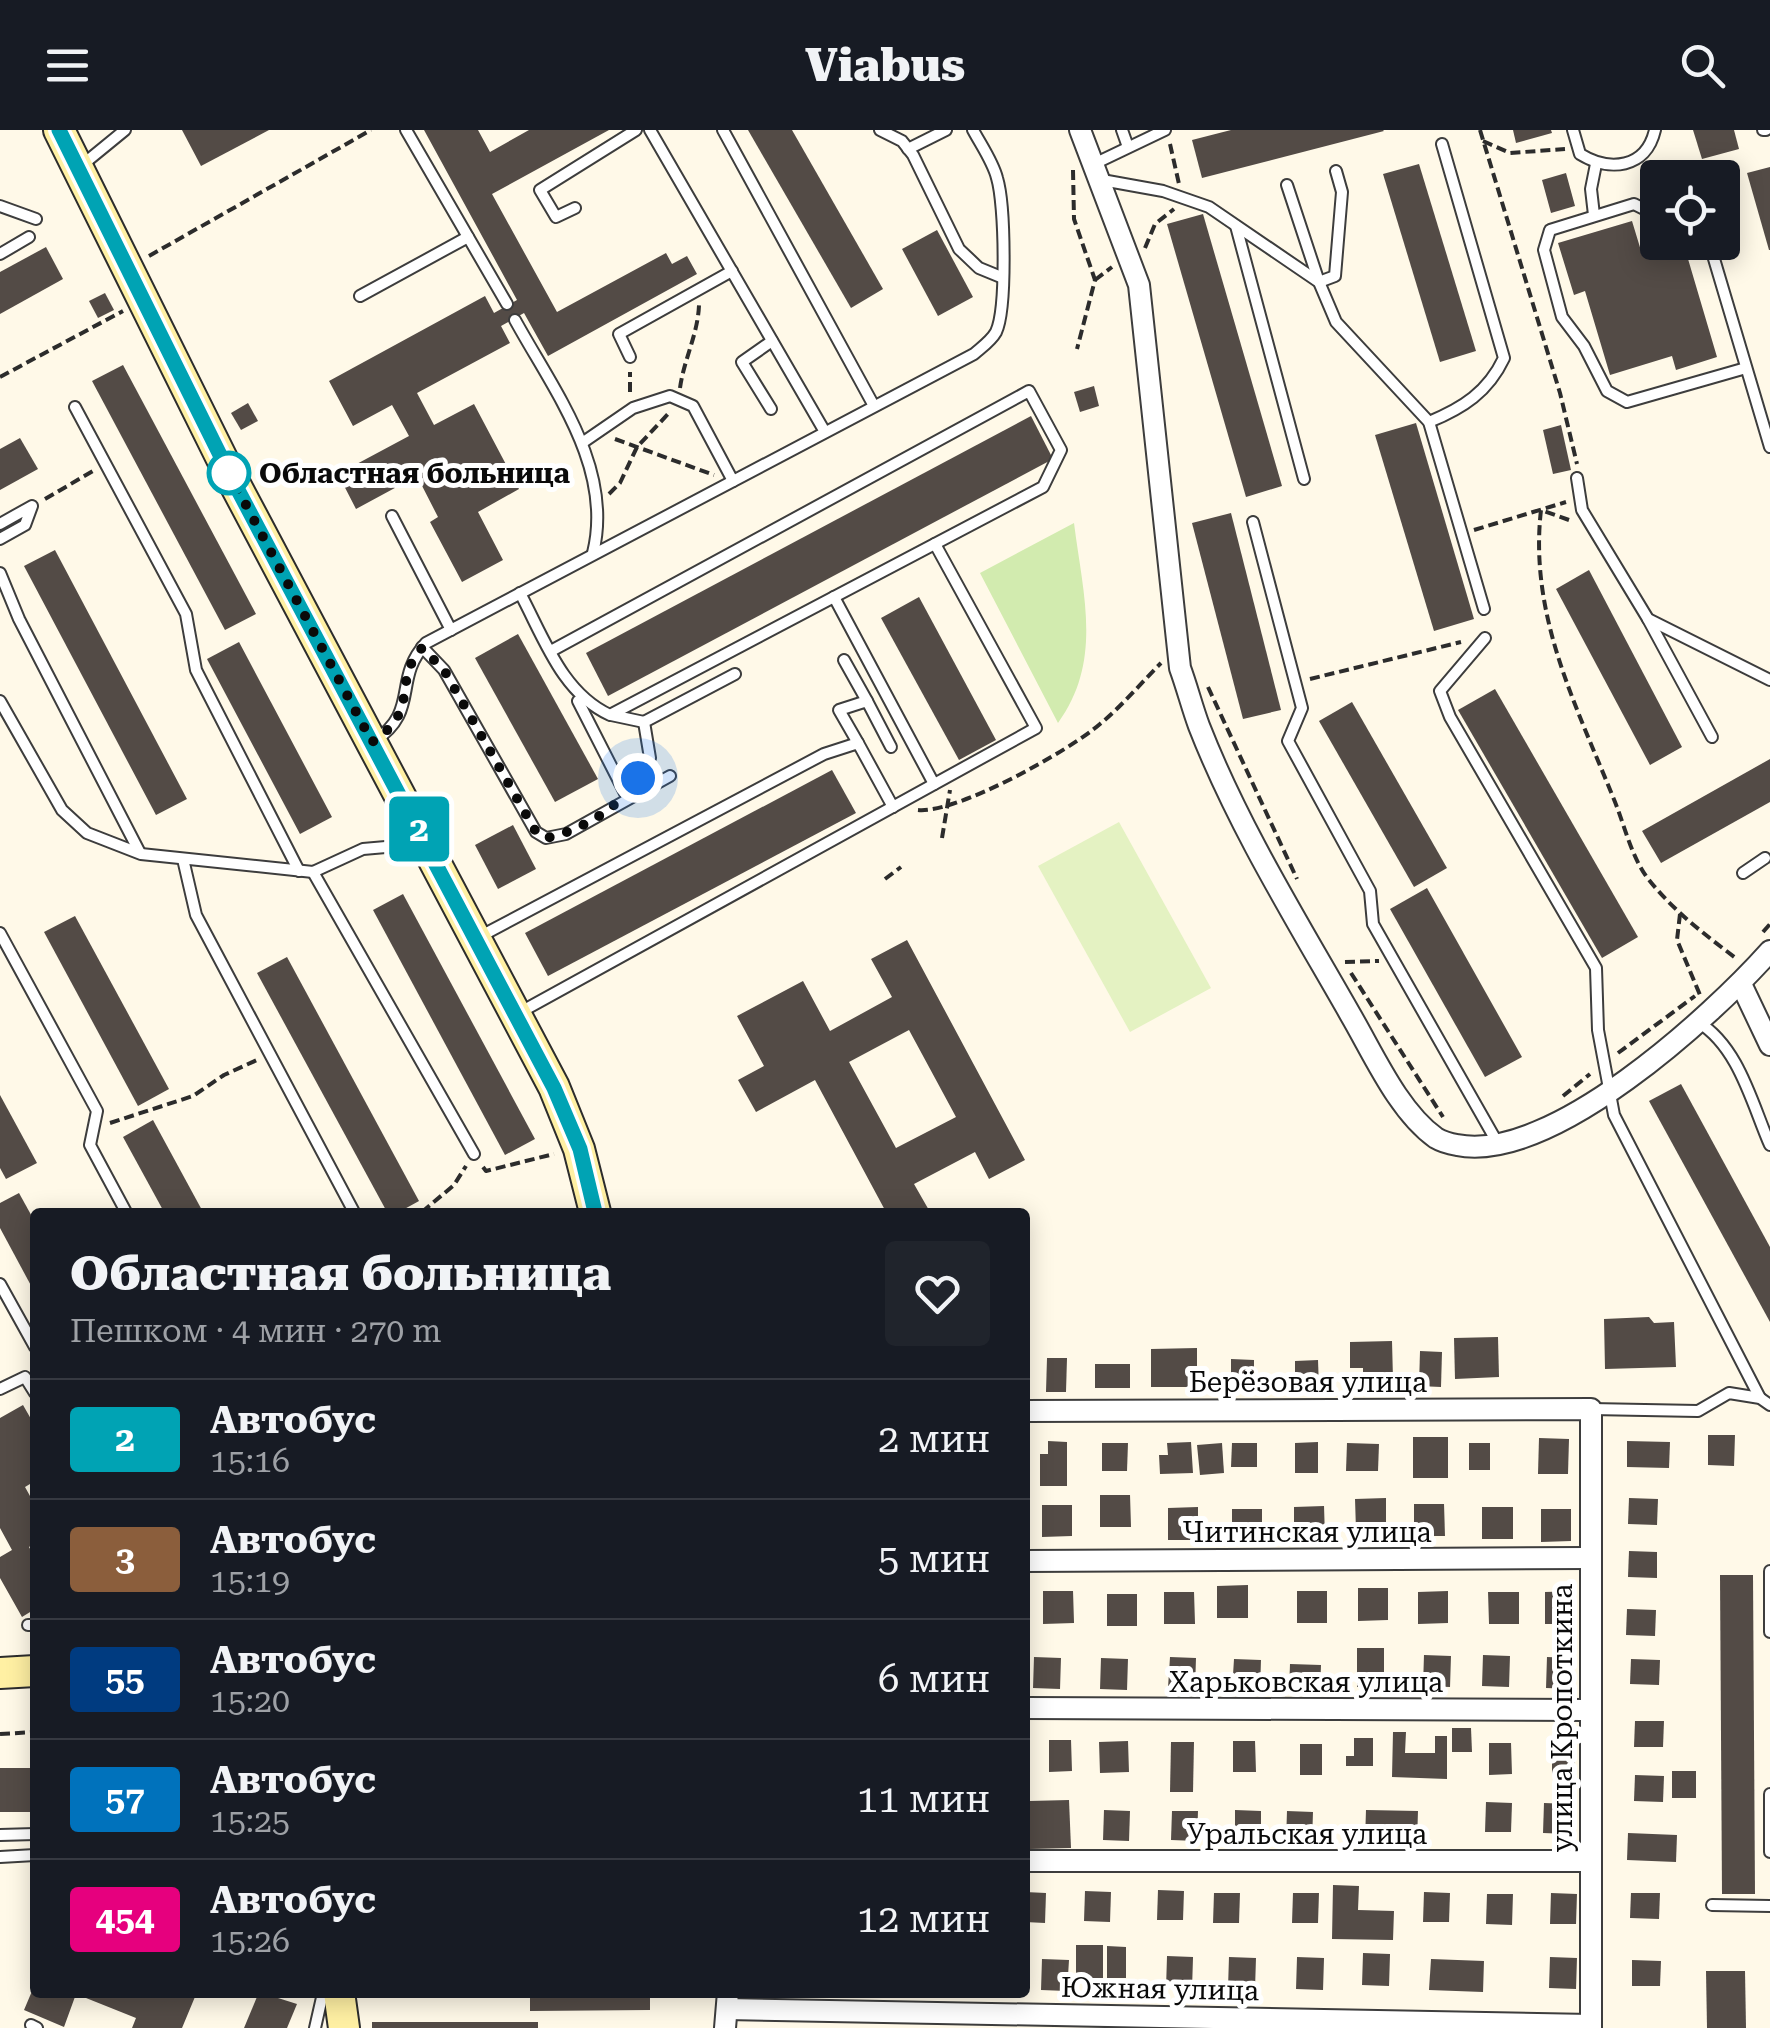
<!DOCTYPE html>
<html lang="ru">
<head>
<meta charset="utf-8">
<style>
	body { margin:0; font-family:"Roboto Serif",serif; background:#20242c; color:#f1f3f6; height:100vh; display:flex; flex-direction:column; font-size:38px; white-space:nowrap }
	* { box-sizing:border-box; margin:0 }
	p { font-size:32px; color:#9ea1a6 }
	.icon { flex:none; width:55px; height:55px; fill:none; stroke:currentColor; stroke-width:2; stroke-linecap:round; stroke-linejoin:round }
	.map { position:relative; flex:1; overflow:hidden }
	.panel { position:absolute; left:30px; top:1078px; width:1000px; height:790px; display:flex; flex-direction:column; background:#171b24; border-radius:10px; box-shadow:0 5px 25px #0003 }
	.panel>* { flex:none }
	.badge { padding:0 20px; border-radius:8px; font-size:35px; line-height:65px }
	.fabs { position:absolute; left:1640px; top:30px; display:grid; gap:20px }
	.fabs a { display:grid; place-items:center; width:100px; height:100px; border-radius:10px; background:#171b24; box-shadow:0 5px 25px #0003; font-size:50px }
	.you { position:absolute; width:50px; height:50px; margin:-25px; border:8px solid #fff; border-radius:50%; background:#1a73e8; box-shadow:0 0 0 15px #1a73e833 }
	.map>.badge { position:absolute; translate:-50% -50%; box-shadow:0 0 0 5px #fff }
	.round { display:grid; place-items:center; flex:none; width:105px; height:105px; border-radius:10px; background:#20242c }
	.headline { display:flex; align-items:center; justify-content:space-between; height:170px; padding:0 40px }
	h1 { font-size:48px; font-weight:800; line-height:75px }
	ul { padding:0; list-style:none }
	li { display:flex; align-items:center; gap:30px; height:120px; padding:0 40px; border-top:2px solid #363941 }
	li div { flex:1 }
	li b { display:block; font-size:38px }
	li em { font-style:normal }
	li .badge { min-width:110px; font-weight:700; text-align:center }
	header { display:flex; justify-content:space-between; align-items:center; height:130px; padding:0 40px; background:#171b24; font-size:45px; font-weight:800 }
	.map>svg:first-child { display:block }
	.green { fill:#d2ebaf }
	.pitch { fill:#e4f2c2 }
	.building { fill:#534b46; fill-rule:evenodd }
	.lines { fill:none; stroke-linecap:round; stroke-linejoin:round }
	.lane-casing { stroke:#3d3d3d; stroke-width:14 }
	.street-casing { stroke:#3d3d3d; stroke-width:24 }
	.secondary-casing { stroke:#2c2c2c; stroke-width:34 }
	.path { stroke:#2c2c2c; stroke-width:4; stroke-dasharray:10 5; stroke-linecap:butt }
	.lane { stroke:#fff; stroke-width:10 }
	.street { stroke:#fff; stroke-width:20 }
	.secondary { stroke:#fff0a3; stroke-width:30 }
	.line-casing { stroke:#fff; stroke-width:22 }
	.line { stroke:#00a3b4; stroke-width:15 }
	.walk { stroke:#0a0a0a; stroke-width:10; stroke-dasharray:0 18 }
	.stop-dot { fill:#fff; stroke:#00a3b4; stroke-width:5 }
	.labels { text-anchor:middle; dominant-baseline:central; stroke-width:10; stroke-linejoin:round; paint-order:stroke }
	.stop-label { font-size:28px; font-weight:bold; fill:#0a0a0a; stroke:#fff; text-anchor:start }
	.street-label { font-size:28px; fill:#0a0a0a; stroke:#fff }
</style>
</head>
<body>
<header><svg class="icon" aria-label="menu" viewBox="0 0 24 24"><path d="M4 6h16M4 12h16M4 18h16"/></svg>Viabus<svg class="icon" aria-label="search" viewBox="0 0 24 24"><circle cx="10" cy="10" r="6"/><path d="M15 15l6 6"/></svg></header>
<div class="map">
<svg width="1770" height="1898" viewBox="0 0 1770 1898">
	<rect width="100%" height="100%" fill="#fff9e8"/>
	<!-- green -->
	<path class="green" d="M1074,393C1083,465 1103,531 1058,593L980,443Z"/>
	<!-- pitch -->
	<path class="pitch" d="M1119,692L1211,858L1130,902L1038,736Z"/>
	<!-- building -->
	<g class="building">
		<path d="M182,0H269L201,36Z"/>
		<path d="M424,0H478L490,22L529,0H609L492,64L557,182L666,123L672,134L687,126L697,144L548,226L524,183L501,196L510,213L417,263L434,295L474,274L519,359L478,382L503,430L462,452L430,392L438,387L417,346L356,379L338,344L409,306L392,275L353,296L329,251L485,166L494,183L517,170Z"/>
		<path d="M748,0H792L883,159L851,178Z"/>
		<path d="M1231,0H1383L1384,1L1202,48L1192,10Z"/>
		<path d="M1513,0H1551L1552,3L1516,13Z"/>
		<path d="M1693,0H1734L1739,19L1702,29Z"/>
		<path d="M1419,34L1476,221L1440,232L1383,44Z"/>
		<path d="M1770,37V120H1769L1747,43Z"/>
		<path d="M1566,43L1575,76L1551,83L1542,50Z"/>
		<path d="M1203,84L1282,356L1246,367L1167,94Z"/>
		<path d="M1632,91L1642,124L1683,112L1717,227L1676,240L1672,226L1610,245L1585,161L1574,165L1558,113Z"/>
		<path d="M937,100L973,167L938,186L902,119Z"/>
		<path d="M46,117L63,149L0,184V142Z"/>
		<path d="M105,163L114,180L98,188L89,171Z"/>
		<path d="M123,235L256,484L225,500L92,251Z"/>
		<path d="M1094,256L1099,276L1080,282L1074,262Z"/>
		<path d="M248,273L258,291L241,300L231,283Z"/>
		<path d="M1031,286L1053,329L608,566L586,523Z"/>
		<path d="M1416,293L1474,489L1434,501L1375,305Z"/>
		<path d="M1561,295L1571,340L1553,344L1543,300Z"/>
		<path d="M20,308L38,339L0,360V319Z"/>
		<path d="M1231,383L1281,580L1243,589L1192,393Z"/>
		<path d="M55,420L187,669L156,685L24,436Z"/>
		<path d="M1589,440L1682,617L1650,635L1556,459Z"/>
		<path d="M919,467L996,610L959,630L881,488Z"/>
		<path d="M518,504L598,649L555,672L475,528Z"/>
		<path d="M239,512L332,687L300,704L207,529Z"/>
		<path d="M1495,559L1638,807L1602,828L1458,580Z"/>
		<path d="M1352,572L1447,738L1414,757L1319,591Z"/>
		<path d="M1770,629V672L1661,733L1642,701Z"/>
		<path d="M832,640L856,683L548,846L525,803Z"/>
		<path d="M513,695L536,739L498,759L475,715Z"/>
		<path d="M1427,758L1522,927L1485,947L1390,779Z"/>
		<path d="M403,764L535,1009L505,1025L373,780Z"/>
		<path d="M75,786L169,959L138,976L44,802Z"/>
		<path d="M907,810L1025,1030L989,1049L975,1022L914,1054L930,1082H886L815,950L756,982L738,950L764,936L737,886L803,851L830,901L892,867L871,829ZM909,900L956,987L896,1018L849,932Z"/>
		<path d="M287,827L419,1071L399,1082H387L257,843Z"/>
		<path d="M1681,954L1770,1117V1192L1649,971Z"/>
		<path d="M0,965L37,1033L6,1049L0,1038Z"/>
		<path d="M153,990L203,1082H164L123,1007Z"/>
		<path d="M19,1063L35,1092V1163L0,1098V1073Z"/>
		<path d="M1649,1187L1654,1193L1674,1192L1676,1237L1605,1239L1604,1189Z"/>
		<path d="M1498,1207L1499,1247L1455,1249L1454,1208Z"/>
		<path d="M1392,1211L1393,1249L1363,1250V1238H1350V1212Z"/>
		<path d="M1197,1218V1257H1151V1219Z"/>
		<path d="M1420,1221L1442,1222L1441,1257L1419,1256Z"/>
		<path d="M1047,1228H1067L1066,1262H1046Z"/>
		<path d="M1231,1229L1254,1230V1258H1231Z"/>
		<path d="M1318,1230L1319,1258L1295,1259V1231Z"/>
		<rect x="1095" y="1234" width="35" height="24"/>
		<path d="M23,1275L35,1296V1351L25,1357L35,1375V1413L29,1417L35,1428V1479L22,1487L0,1448V1427L12,1420L0,1398V1288Z"/>
		<path d="M1708,1305H1735L1734,1336L1708,1335Z"/>
		<rect x="1413" y="1307" width="35" height="41"/>
		<path d="M1539,1308L1569,1309L1568,1344H1538Z"/>
		<path d="M1048,1311L1067,1312V1356H1040V1324H1048Z"/>
		<path d="M1627,1311L1670,1312L1669,1338L1627,1337Z"/>
		<path d="M1191,1312L1193,1343L1160,1344L1159,1325H1168L1167,1313Z"/>
		<path d="M1318,1312V1343H1295V1313Z"/>
		<path d="M1102,1313H1128L1127,1341H1102Z"/>
		<path d="M1222,1313L1224,1343L1200,1345L1197,1315Z"/>
		<path d="M1232,1313H1257V1337H1231Z"/>
		<path d="M1347,1313L1379,1314L1378,1341H1346Z"/>
		<rect x="1469" y="1313" width="21" height="27"/>
		<path d="M1100,1365H1130L1131,1397H1100Z"/>
		<path d="M1386,1368V1401H1356L1355,1369Z"/>
		<path d="M1629,1368L1658,1369L1657,1395L1628,1394Z"/>
		<path d="M1414,1374H1444L1445,1406H1414Z"/>
		<path d="M1042,1375H1072V1406L1042,1407Z"/>
		<path d="M1324,1376L1325,1408L1294,1409V1377Z"/>
		<path d="M1198,1377V1410H1168V1378Z"/>
		<rect x="1482" y="1377" width="31" height="32"/>
		<rect x="1232" y="1379" width="30" height="32"/>
		<path d="M1541,1379H1571V1411L1541,1412Z"/>
		<path d="M1629,1421L1657,1422V1448L1628,1447Z"/>
		<path d="M1720,1445H1753L1755,1764H1722Z"/>
		<path d="M1248,1455V1488H1217V1456Z"/>
		<path d="M1358,1458H1388V1490L1358,1491Z"/>
		<path d="M1043,1461H1073L1074,1493L1043,1494Z"/>
		<rect x="1297" y="1461" width="30" height="32"/>
		<path d="M1448,1461V1493L1418,1494V1462Z"/>
		<path d="M1576,1461V1494H1545V1462Z"/>
		<path d="M1164,1462H1194L1195,1494H1164Z"/>
		<path d="M1488,1462H1519V1494H1489Z"/>
		<rect x="1107" y="1464" width="30" height="32"/>
		<path d="M1627,1479L1656,1480L1655,1506L1626,1505Z"/>
		<rect x="1357" y="1518" width="27" height="39"/>
		<path d="M1424,1525L1451,1526L1450,1557L1423,1556Z"/>
		<path d="M1483,1525L1510,1526L1509,1557L1482,1556Z"/>
		<path d="M1034,1527L1061,1528L1060,1559L1033,1558Z"/>
		<path d="M1170,1527L1196,1528L1195,1559L1168,1558Z"/>
		<path d="M1547,1527L1574,1528L1573,1559L1546,1558Z"/>
		<path d="M1101,1528L1128,1529L1127,1560L1100,1559Z"/>
		<path d="M1234,1529L1261,1530L1260,1561L1232,1560Z"/>
		<path d="M1631,1529L1660,1530L1659,1555L1630,1554Z"/>
		<path d="M1290,1534L1321,1535L1320,1562H1289Z"/>
		<path d="M1635,1591H1664L1663,1617H1634Z"/>
		<path d="M1452,1598H1471L1472,1622H1452Z"/>
		<path d="M1393,1602H1406L1405,1623H1435V1606H1447V1649L1392,1647Z"/>
		<path d="M1354,1608H1373V1636H1346V1626H1354Z"/>
		<path d="M1049,1610H1071L1072,1641L1049,1642Z"/>
		<path d="M1128,1611L1129,1642L1100,1643L1099,1612Z"/>
		<path d="M1233,1611H1255L1256,1642H1233Z"/>
		<path d="M1171,1612H1194L1193,1662H1170Z"/>
		<path d="M1489,1613H1511L1512,1644L1489,1645Z"/>
		<path d="M1574,1613L1575,1645H1552V1614Z"/>
		<rect x="1300" y="1614" width="22" height="31"/>
		<rect x="0" y="1638" width="35" height="44"/>
		<rect x="1672" y="1641" width="24" height="27"/>
		<path d="M1635,1645L1664,1646L1663,1672L1634,1671Z"/>
		<path d="M1069,1670L1071,1718L1030,1719L1029,1671Z"/>
		<path d="M1486,1672L1512,1673L1511,1702H1485Z"/>
		<path d="M1544,1673L1570,1674L1569,1704L1543,1703Z"/>
		<path d="M1104,1680L1130,1681L1129,1711L1103,1710Z"/>
		<path d="M1235,1680L1261,1681V1711L1235,1710Z"/>
		<path d="M1366,1680L1418,1681L1417,1711L1365,1710Z"/>
		<path d="M1172,1681H1198L1197,1711L1171,1710Z"/>
		<path d="M1287,1681L1313,1682L1312,1712L1286,1711Z"/>
		<path d="M1628,1703L1677,1705L1676,1732L1627,1730Z"/>
		<path d="M1333,1755L1359,1756L1358,1780L1394,1781L1393,1810L1332,1809Z"/>
		<path d="M1158,1760L1184,1761L1183,1790H1157Z"/>
		<path d="M1085,1761L1111,1762L1110,1792L1084,1791Z"/>
		<path d="M1025,1762L1046,1763L1045,1793L1025,1792Z"/>
		<path d="M1424,1762L1450,1763L1449,1792H1423Z"/>
		<path d="M1214,1763H1240L1239,1793H1213Z"/>
		<path d="M1293,1763H1319L1318,1793H1292Z"/>
		<path d="M1551,1763L1577,1764L1576,1794H1550Z"/>
		<path d="M1631,1763H1660L1659,1789L1630,1788Z"/>
		<path d="M1487,1764H1513L1512,1795L1486,1794Z"/>
		<rect x="1076" y="1815" width="27" height="33"/>
		<path d="M1107,1816L1126,1817V1848H1107Z"/>
		<path d="M1363,1823L1390,1824L1389,1856L1362,1855Z"/>
		<path d="M1167,1826L1193,1827L1192,1859L1166,1858Z"/>
		<path d="M1229,1827L1256,1828L1255,1859L1228,1858Z"/>
		<path d="M1297,1827L1324,1828L1323,1860L1296,1859Z"/>
		<path d="M1550,1827L1577,1828L1576,1859L1549,1858Z"/>
		<path d="M1042,1829L1069,1830L1067,1861L1041,1860Z"/>
		<path d="M1431,1829L1484,1831L1483,1862L1429,1860Z"/>
		<path d="M1632,1830L1661,1831L1660,1856H1632Z"/>
		<path d="M1706,1841H1745L1746,1898H1707Z"/>
		<path d="M35,1854V1862H197L182,1898H132L136,1888L76,1864L64,1897L24,1880Z"/>
		<path d="M259,1862L297,1874L287,1898H244Z"/>
		<path d="M530,1862H650V1880L530,1881Z"/>
		<rect x="372" y="1892" width="166" height="6"/>
	</g>
	<g class="lines">
		<defs>
			<g id="lane">
				<path d="M406,0L507,174"/>
				<path d="M650,0L825,302"/>
				<path d="M723,0L874,276"/>
				<path d="M880,0L902,11L913,25L959,119L979,138L1001,147"/>
				<path d="M1122,0L1128,17"/>
				<path d="M1573,0L1580,24C1609,42 1646,39 1655,0"/>
				<path d="M1763,0H1766"/>
				<path d="M908,19L946,0"/>
				<path d="M1096,33L1165,0"/>
				<path d="M81,36L125,0"/>
				<path d="M1102,50L1163,61L1209,77L1319,152L1336,192L1429,292L1484,479"/>
				<path d="M1287,55L1319,152L1335,146L1342,62L1336,41"/>
				<path d="M0,76L36,89"/>
				<path d="M575,78L556,87L540,60L636,0"/>
				<path d="M1594,85L1591,59L1596,34"/>
				<path d="M1658,86L1634,74L1550,100L1544,120L1562,187L1584,216L1607,261L1627,272L1746,238"/>
				<path d="M1236,96L1304,349"/>
				<path d="M1709,112L1770,317"/>
				<path d="M0,124L29,107"/>
				<path d="M360,166L468,107"/>
				<path d="M515,190C554,261 614,338 593,423"/>
				<path d="M630,227L619,204L732,141"/>
				<path d="M75,277L186,484L196,540L299,741"/>
				<path d="M771,279L742,232L772,211"/>
				<path d="M1429,292C1463,278 1488,262 1504,228L1442,14"/>
				<path d="M582,313L633,278L670,266L693,276L733,351"/>
				<path d="M1577,348L1582,380L1648,489L1770,550"/>
				<path d="M392,386L451,500"/>
				<path d="M1253,392L1302,578L1288,611L1370,761L1373,794L1497,1012"/>
				<path d="M0,394L32,376L25,395L0,409"/>
				<path d="M0,443L19,489L140,723"/>
				<path d="M520,463C544,508 562,563 610,585L1043,357L1061,320L1029,261L551,521"/>
				<path d="M834,467L934,654"/>
				<path d="M1648,489L1712,607"/>
				<path d="M1485,508L1440,561L1450,587L1596,838L1598,900L1614,985L1760,1268"/>
				<path d="M422,517L444,540L536,702L546,708L566,704L670,646"/>
				<path d="M844,530L867,571"/>
				<path d="M0,571L62,680L87,703L141,724L313,742L363,719L420,714"/>
				<path d="M578,571L627,667"/>
				<path d="M611,585L644,592"/>
				<path d="M373,612C421,581 392,550 426,513L974,224C982,217 991,211 996,202C1007,179 1005,74 997,48C993,32 981,15 973,0"/>
				<path d="M858,613L839,580L867,571L891,617"/>
				<path d="M627,666L650,628L644,592L735,544"/>
				<path d="M183,729L196,785L354,1082"/>
				<path d="M313,742L474,1024"/>
				<path d="M1743,743L1765,728"/>
				<path d="M0,803L97,981L90,1015L126,1082"/>
				<path d="M479,807L824,624L858,613L893,677"/>
				<path d="M517,884L1036,598L935,414"/>
				<path d="M1698,892C1739,917 1752,974 1770,1015"/>
				<path d="M0,1154L35,1217"/>
				<path d="M0,1259L25,1247L35,1263"/>
				<path d="M1591,1279L1698,1281L1729,1263L1760,1268L1770,1275"/>
				<path d="M1770,1441V1502"/>
				<path d="M28,1495H35"/>
				<path d="M1770,1664V1722"/>
				<path d="M0,1705L35,1704"/>
				<path d="M0,1727L35,1725"/>
				<path d="M1712,1775L1770,1776"/>
				<path d="M31,1895L37,1898"/>
				<path d="M315,1898L323,1863"/>
			</g>
			<g id="street">
				<path d="M1080,0L1139,155L1180,538C1187,557 1192,577 1199,596C1238,696 1297,791 1350,884C1373,923 1398,981 1436,1008C1441,1011 1451,1014 1457,1015C1551,1034 1712,886 1770,821"/>
				<path d="M1741,854L1770,915"/>
				<path d="M1025,1281L1591,1279V1898"/>
				<path d="M1025,1431L1589,1428"/>
				<path d="M1025,1578L1587,1580"/>
				<path d="M1025,1731H1589"/>
				<path d="M727,1879L1591,1895"/>
				<path d="M725,1898L728,1862"/>
			</g>
			<g id="secondary">
				<path d="M59,0L229,343L554,957L579,1019L595,1082"/>
				<path d="M0,1543L35,1541"/>
				<path d="M339,1862L344,1898"/>
			</g>
		</defs>
		<!-- lane casing -->
		<use href="#lane" class="lane-casing"/>
		<!-- street casing -->
		<use href="#street" class="street-casing"/>
		<!-- secondary casing -->
		<use href="#secondary" class="secondary-casing"/>
		<!-- path -->
		<g class="path">
			<path d="M1480,0L1560,263L1577,334"/>
			<path d="M1483,11L1510,23L1565,19"/>
			<path d="M1170,14L1179,54"/>
			<path d="M1073,40L1074,89L1095,150L1077,219"/>
			<path d="M1145,118L1155,94L1174,79"/>
			<path d="M149,126L371,0"/>
			<path d="M1095,150L1112,137"/>
			<path d="M0,247L123,181"/>
			<path d="M680,258C684,229 698,204 699,175"/>
			<path d="M630,262V242"/>
			<path d="M615,309L714,345"/>
			<path d="M609,364L620,353L637,317L668,284"/>
			<path d="M45,369L93,341"/>
			<path d="M1569,390L1541,380C1529,484 1575,573 1613,667C1624,693 1630,723 1646,746C1671,779 1704,804 1737,829"/>
			<path d="M1474,400L1566,372"/>
			<path d="M1310,549L1461,512"/>
			<path d="M1208,557L1297,749"/>
			<path d="M918,680C956,684 1069,621 1100,594C1122,576 1141,553 1161,533"/>
			<path d="M942,708L950,660"/>
			<path d="M885,749L901,737"/>
			<path d="M1680,784L1677,810L1700,865"/>
			<path d="M1763,802L1770,794"/>
			<path d="M1345,832L1379,831"/>
			<path d="M1351,843L1443,987"/>
			<path d="M1618,923L1695,866"/>
			<path d="M1563,966L1590,944"/>
			<path d="M110,993L193,966L224,945L257,930"/>
			<path d="M483,1037L486,1041L554,1024"/>
			<path d="M422,1082L454,1055L466,1036"/>
			<path d="M0,1604L35,1602"/>
		</g>
		<!-- lane -->
		<use href="#lane" class="lane"/>
		<!-- street -->
		<use href="#street" class="street"/>
		<!-- secondary -->
		<use href="#secondary" class="secondary"/>
	</g>
	<g class="lines">
		<defs>
			<path id="line" d="M59,0L229,343L554,958L580,1019L595,1082"/>
		</defs>
		<!-- line casing -->
		<use href="#line" class="line-casing"/>
		<!-- line -->
		<use href="#line" class="line"/>
		<!-- walk -->
		<path class="walk" d="M229,343L372,612C422,580 391,551 422,518L444,540L536,702L546,708C580,701 620,678 638,648"/>
	</g>
	<!-- markers -->
	<circle class="stop-dot" cx="229" cy="343" r="20"/>
	<g class="labels">
		<!-- stop labels -->
		<g class="stop-label">
			<text x="259" y="343">Областная больница</text>
		</g>
		<!-- street labels -->
		<g class="street-label">
			<text x="1308" y="1252">Берёзовая улица</text>
			<text x="1307" y="1402">Читинская улица</text>
			<text x="1306" y="1552">Харьковская улица</text>
			<text transform="translate(1562 1588) rotate(-90)">улица Кропоткина</text>
			<text x="1307" y="1704">Уральская улица</text>
			<text transform="translate(1160 1859) rotate(1)">Южная улица</text>
		</g>
	</g>
</svg>
<div class="fabs">
<a><svg class="icon" aria-label="locate" viewBox="0 0 24 24"><circle cx="12" cy="12" r="6"/><path d="M12 2v4M12 18v4M2 12h4M18 12h4"/></svg></a>
</div>
<div class="you" style="left:638px;top:648px"></div>
<b class="badge" style="left:419px;top:699px;background:#00a3b4;color:#fff">2</b>
<section class="panel">
<div class="headline"><div><h1>Областная больница</h1><p>Пешком · 4 мин · 270 m</p></div><a class="round"><svg class="icon" aria-label="heart" viewBox="0 0 24 24"><path d="M12 20l-8-8c-3-5 5-10 8-4 3-6 11-1 8 4z"/></svg></a></div>
<ul>
<li><span class="badge" style="background:#00a3b4;color:#fff">2</span><div><b>Автобус</b><p>15:16</p></div><em>2 мин</em></li>
<li><span class="badge" style="background:#8b5e3c;color:#fff">3</span><div><b>Автобус</b><p>15:19</p></div><em>5 мин</em></li>
<li><span class="badge" style="background:#003b80;color:#fff">55</span><div><b>Автобус</b><p>15:20</p></div><em>6 мин</em></li>
<li><span class="badge" style="background:#0072bc;color:#fff">57</span><div><b>Автобус</b><p>15:25</p></div><em>11 мин</em></li>
<li><span class="badge" style="background:#e6007e;color:#fff">454</span><div><b>Автобус</b><p>15:26</p></div><em>12 мин</em></li>
</ul>
</section>
</div>
</body>
</html>
